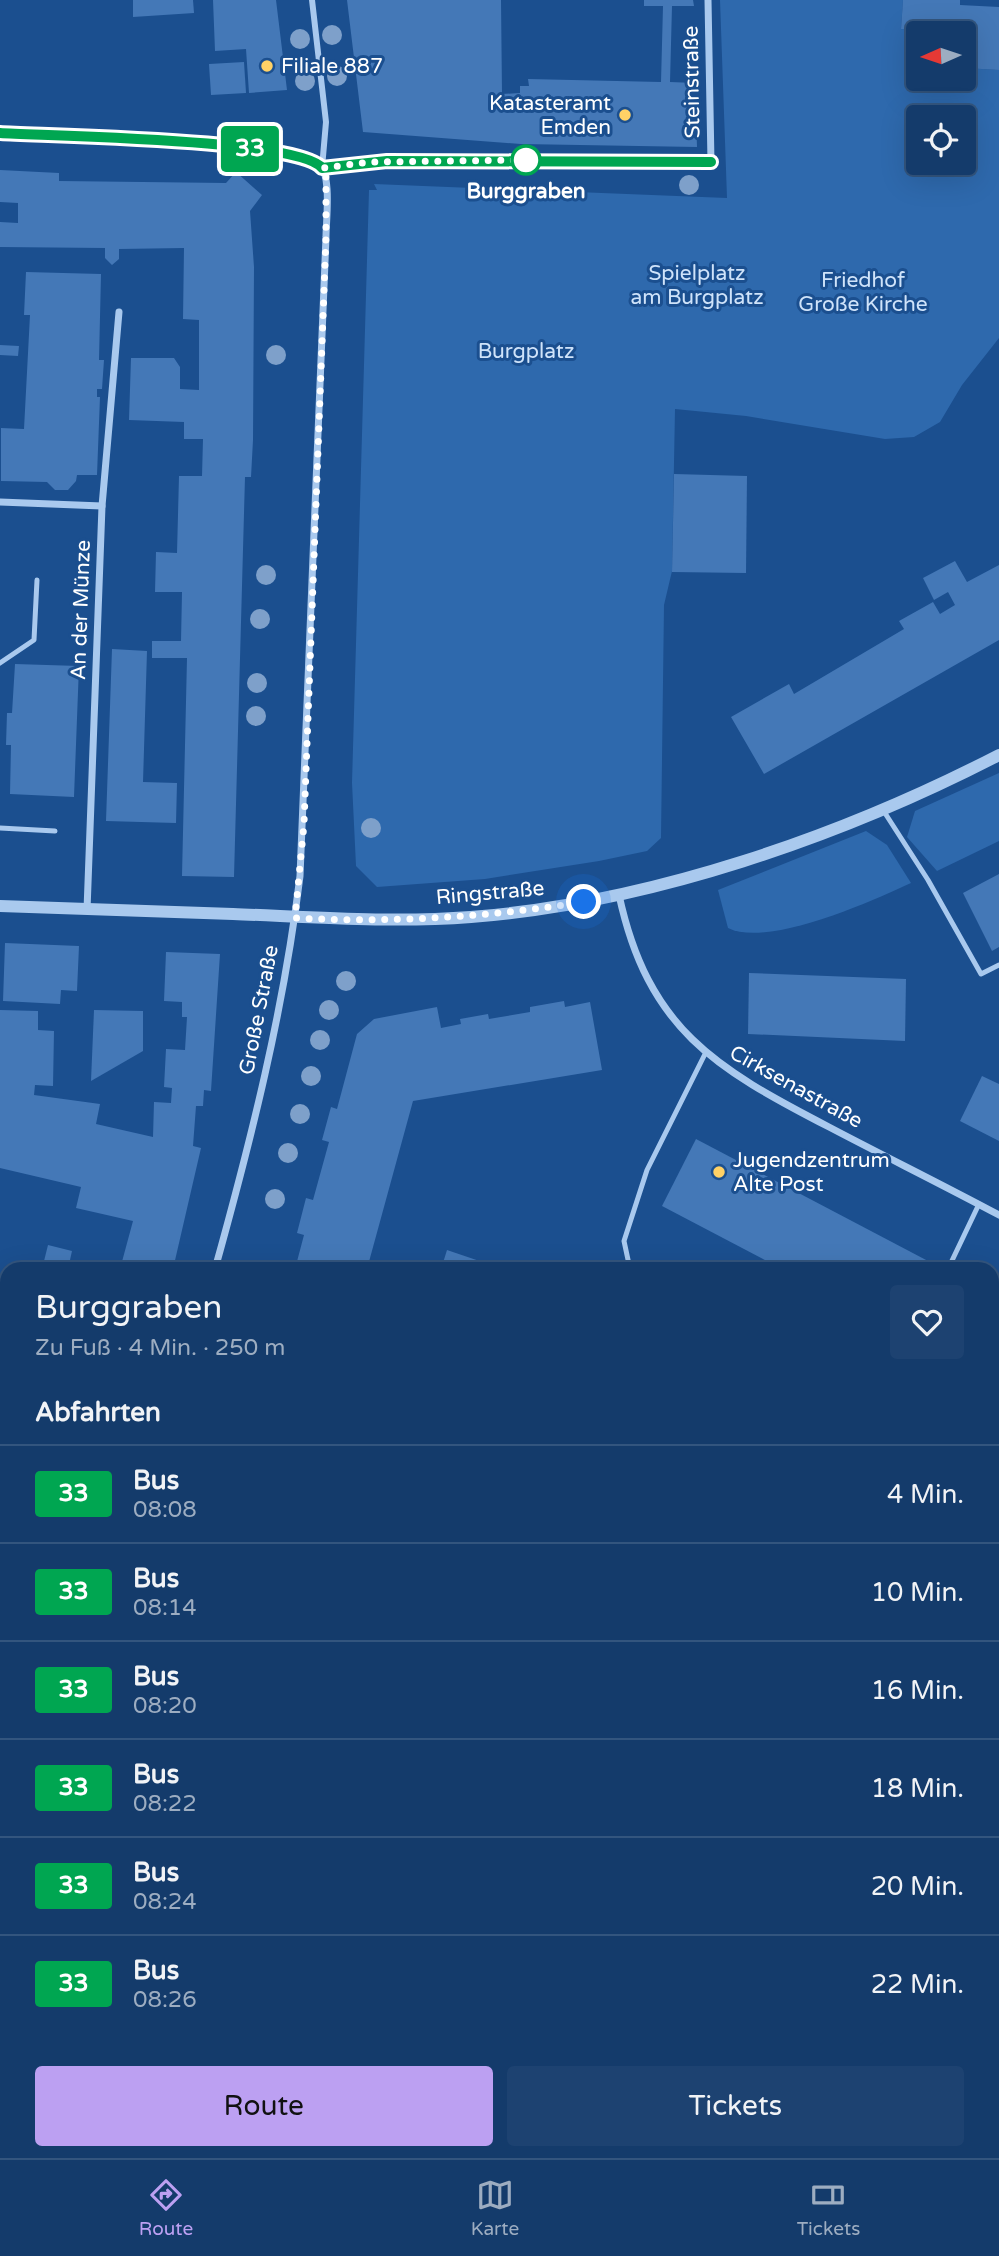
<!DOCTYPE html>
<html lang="de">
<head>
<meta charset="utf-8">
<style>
	body { margin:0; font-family:"Varela Round",sans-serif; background:#1d4271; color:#f1f3f6; height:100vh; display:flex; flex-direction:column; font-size:26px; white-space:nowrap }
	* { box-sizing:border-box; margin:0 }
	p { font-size:23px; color:#9dadc1 }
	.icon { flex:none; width:38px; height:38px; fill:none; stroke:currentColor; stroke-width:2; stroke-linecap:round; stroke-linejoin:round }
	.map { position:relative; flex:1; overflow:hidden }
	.drawer { position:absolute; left:0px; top:1262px; width:999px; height:898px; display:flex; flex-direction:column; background:#143b6b; border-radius:21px 21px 0 0; box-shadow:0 7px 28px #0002,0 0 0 2px #33557e }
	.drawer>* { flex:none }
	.badge { padding:0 14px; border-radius:5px; font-size:24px; line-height:46px }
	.needle { width:46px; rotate:267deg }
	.tools { position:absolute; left:906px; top:21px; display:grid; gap:14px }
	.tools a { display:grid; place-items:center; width:70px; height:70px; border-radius:7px; background:#143b6b; box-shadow:0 7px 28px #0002,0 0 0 2px #33557e; font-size:35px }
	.you { position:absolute; width:35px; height:35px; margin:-18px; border:5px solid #fff; border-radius:50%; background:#1a73e8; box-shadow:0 0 0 10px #1a73e833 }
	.map>.badge { position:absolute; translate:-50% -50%; box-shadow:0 0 0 4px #fff }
	h2 { padding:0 35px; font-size:26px; line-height:63px }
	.round { display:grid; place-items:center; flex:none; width:74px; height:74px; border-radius:7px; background:#1d4271 }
	.headline { display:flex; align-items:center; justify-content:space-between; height:119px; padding:0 35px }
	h1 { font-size:33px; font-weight:600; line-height:52px }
	.cta { display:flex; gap:14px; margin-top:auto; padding:14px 35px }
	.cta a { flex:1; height:80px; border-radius:7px; background:#bca0f2; color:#111; font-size:28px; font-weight:600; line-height:80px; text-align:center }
	.cta a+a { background:#1d4271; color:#f1f3f6 }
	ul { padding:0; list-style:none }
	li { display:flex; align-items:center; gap:21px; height:98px; padding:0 35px; border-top:2px solid #33557e }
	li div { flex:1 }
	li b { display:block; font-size:26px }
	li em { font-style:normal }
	li .badge { min-width:77px; font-weight:700; text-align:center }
	.menu { display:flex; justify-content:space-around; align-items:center; height:98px; border-top:2px solid #33557e; background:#143b6b; font-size:19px; color:#9dadc1 }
	.menu a { display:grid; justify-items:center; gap:4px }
	.menu .on { color:#bca0f2 }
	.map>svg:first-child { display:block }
	.green { fill:#2e69ad; fill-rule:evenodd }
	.building { fill:#4478b7 }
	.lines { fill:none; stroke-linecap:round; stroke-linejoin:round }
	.service { stroke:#a9c9ee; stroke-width:5 }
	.pedestrian { stroke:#a9c9ee; stroke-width:6 }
	.minor { stroke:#a9c9ee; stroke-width:7 }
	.tertiary { stroke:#a9c9ee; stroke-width:12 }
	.rail-casing { stroke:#fff; stroke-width:8 }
	.rail { stroke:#1b4f8f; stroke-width:5; stroke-dasharray:16; stroke-linecap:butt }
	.tree { fill:#7ea0ca }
	.line-casing { stroke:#fff; stroke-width:16 }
	.line { stroke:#00a651; stroke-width:10 }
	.walk { stroke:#fff; stroke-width:7; stroke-dasharray:0 12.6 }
	.poi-dot { fill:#ffd166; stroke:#1b4f8f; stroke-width:2.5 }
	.stop-dot { fill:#fff; stroke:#00a651; stroke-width:3.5 }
	.labels { text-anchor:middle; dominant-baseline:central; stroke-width:6; stroke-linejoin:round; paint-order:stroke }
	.poi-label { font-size:21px; fill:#fff; stroke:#1b4f8f; text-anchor:start }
	.street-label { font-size:21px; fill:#fff; stroke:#1b4f8f }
	.stop-label { font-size:21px; font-weight:bold; fill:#fff; stroke:#1b4f8f }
	.park-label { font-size:21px; fill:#cfe3fa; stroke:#1b4f8f }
</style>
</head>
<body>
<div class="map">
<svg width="999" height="2158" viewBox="0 0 999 2158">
	<rect width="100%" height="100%" fill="#1b4f8f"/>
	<!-- green -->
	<g class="green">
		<path d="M720,0H903L901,29L933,31V33H919V79H964V68L999,70V338L962,385L940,422L914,437L885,439L746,416L675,409L672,571L664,605L661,838L647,851L599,861L485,879L377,887L356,866L352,783L369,190H377L374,184L727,198ZM919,117H964V163H919Z"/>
		<path d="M999,773V841L937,871L907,837L915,811Z"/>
		<path d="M866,831L887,845L911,883C872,901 768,948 728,928L718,890Z"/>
		<path d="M0,1934L7,1939V2116L0,2100Z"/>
		<path d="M417,2153L442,2158H25L23,2153Z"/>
	</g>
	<!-- building -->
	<g class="building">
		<path d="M133,0H193L194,13L133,17Z"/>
		<path d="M213,0H276L287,90L249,93L246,49L215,51Z"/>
		<path d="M347,0H501L502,94L520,93V86H529L528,79L661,82L663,6H644V0H693L694,6H672L670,82L695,83L697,147L521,144L363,132Z"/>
		<path d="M903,0H960V5L999,7V70L964,68V33L901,29Z"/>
		<path d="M244,62L246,93L211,95L209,64Z"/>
		<path d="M0,170L59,173V181L226,183L236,172L262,195L250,211L254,267L253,440L251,477H245L234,877L182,876L187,658H152V641H181L182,592H155L156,552L177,553L179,476H202L203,439H184V422L129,420L131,358H174L180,367V389L199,390V320L183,319L184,248L119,249V259L112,265L105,258V248L0,247V222L18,223V203L0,202Z"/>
		<path d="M26,272L101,274L99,360H104L102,389H97V397H100L97,475H77L76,481L68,490H55L47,482L1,481V428L24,429L30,315H24Z"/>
		<path d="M0,345L19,346L18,356L0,355Z"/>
		<path d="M674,474L747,476L746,573L672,572Z"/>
		<path d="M955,561L967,582L999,565V640L764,774L731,717L789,684L794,694L904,629L899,621L933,602L940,614L955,605L948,592L934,600L923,578Z"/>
		<path d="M112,649L147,651L143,782L177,783L176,823L106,821Z"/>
		<path d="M15,664L79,666L74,797L10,794L11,745H6L7,713H12Z"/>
		<path d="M999,874V947L992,951L963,893Z"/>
		<path d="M5,943L79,946L77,991L61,990L60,1004L3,1001Z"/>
		<path d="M166,952L220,954L211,1091L204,1090L203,1106H196L193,1146L201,1148L173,1269H120L133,1221L76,1208L81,1187L0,1168V1010L38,1011V1030L54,1031L53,1086L35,1085L34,1095L100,1104L96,1124L153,1137L154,1102L171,1103L172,1088L164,1087L166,1049L185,1050L187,1017H182V1002L164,1001Z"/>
		<path d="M749,973L906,979L905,1041L748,1034Z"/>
		<path d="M564,1001L565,1007L590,1002L602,1070L413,1101L367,1269H295L304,1235L297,1233L306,1198L313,1200L329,1142L322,1140L331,1107L337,1109L357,1034L374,1019L437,1007L441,1028L461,1024L460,1019L488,1014L489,1019L530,1012V1007Z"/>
		<path d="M94,1010L143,1011V1051L91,1081Z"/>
		<path d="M982,1076L999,1084V1141L960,1121Z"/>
		<path d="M696,1139L928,1261L924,1269H782L662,1206Z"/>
		<path d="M48,1245L72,1251L68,1269H42Z"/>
		<path d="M447,1250L500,1268V1269H441Z"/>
		<path d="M992,1296L999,1299V1368L992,1364Z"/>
		<path d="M7,1551V1656L0,1661V1568Z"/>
		<path d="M992,1679L999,1682V1696L992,1709Z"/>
		<path d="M999,1850V1920L992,1923V1853Z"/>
		<path d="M999,1978V2025L992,2028V1982Z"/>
	</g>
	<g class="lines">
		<!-- service -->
		<g class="service">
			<path d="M0,663L34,640L37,580"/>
			<path d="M883,810L928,880L981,974L999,965"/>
			<path d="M0,828L55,831"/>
			<path d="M630,1269L624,1241L647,1170L705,1054"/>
			<path d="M948,1269L979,1204"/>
		</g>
		<!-- pedestrian -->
		<path class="pedestrian" d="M312,0L326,122L322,168"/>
		<!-- minor -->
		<g class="minor">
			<path d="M0,133C48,136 293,141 319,164C332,175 326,220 326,237L300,876C284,1009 251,1140 215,1269"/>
			<path d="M322,168L388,161L711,162L708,0"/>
			<path d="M0,502L102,506"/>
			<path d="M619,895C648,1029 715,1068 829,1127C886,1157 943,1185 999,1215"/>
			<path d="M87,910L102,506L119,312"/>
			<path d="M992,1628L999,1632"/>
			<path d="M0,1804L7,1792"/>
			<path d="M992,1952L999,1949"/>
		</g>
		<!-- tertiary -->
		<path class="tertiary" d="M0,906C78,909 155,911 233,914C312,917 391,923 471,917C650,903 840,837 999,755"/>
		<defs>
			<g id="rail">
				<path d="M992,2135L999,2133"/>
				<path d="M932,2158L947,2152"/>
			</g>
		</defs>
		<!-- rail casing -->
		<use href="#rail" class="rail-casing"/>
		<!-- rail -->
		<use href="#rail" class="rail"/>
	</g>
	<!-- trees -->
	<g class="tree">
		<circle cx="332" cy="35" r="10"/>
		<circle cx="300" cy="39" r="10"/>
		<circle cx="337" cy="76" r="10"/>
		<circle cx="305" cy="81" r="10"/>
		<circle cx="689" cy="185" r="10"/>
		<circle cx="276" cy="355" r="10"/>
		<circle cx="266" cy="575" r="10"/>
		<circle cx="260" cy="619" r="10"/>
		<circle cx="257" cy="683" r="10"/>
		<circle cx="256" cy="716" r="10"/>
		<circle cx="371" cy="828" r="10"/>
		<circle cx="346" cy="981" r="10"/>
		<circle cx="329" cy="1010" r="10"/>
		<circle cx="320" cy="1040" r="10"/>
		<circle cx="311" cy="1076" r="10"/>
		<circle cx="300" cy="1114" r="10"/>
		<circle cx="288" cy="1153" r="10"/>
		<circle cx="275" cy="1199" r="10"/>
	</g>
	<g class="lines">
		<defs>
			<path id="line" d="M0,133C49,136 299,139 322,168L387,161L711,162"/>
		</defs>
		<!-- line casing -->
		<use href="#line" class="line-casing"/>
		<!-- line -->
		<use href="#line" class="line"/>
		<!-- walk -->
		<path class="walk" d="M526,160L371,162L322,168L326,177V237L304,824L295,918C392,923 488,917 584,902"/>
	</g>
	<!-- markers -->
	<g class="poi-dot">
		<circle cx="267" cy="66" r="7"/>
		<circle cx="625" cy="115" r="7"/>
		<circle cx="719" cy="1172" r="7"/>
	</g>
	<circle class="stop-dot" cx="526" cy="160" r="14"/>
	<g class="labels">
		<!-- poi labels -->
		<g class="poi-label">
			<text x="281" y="66">Filiale 887</text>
			<text x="611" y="103" text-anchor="end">Katasteramt<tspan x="611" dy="24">Emden</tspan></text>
			<text x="733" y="1160">Jugendzentrum<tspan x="733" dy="24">Alte Post</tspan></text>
		</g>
		<!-- street labels -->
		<g class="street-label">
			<text transform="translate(692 82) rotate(-91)">Steinstraße</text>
			<text transform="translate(81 610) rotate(-88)">An der Münze</text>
			<text transform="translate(490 893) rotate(-5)">Ringstraße</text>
			<text transform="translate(259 1010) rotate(-79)">Große Straße</text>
			<text transform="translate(796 1087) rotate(29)">Cirksenastraße</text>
		</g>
		<!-- stop labels -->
		<g class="stop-label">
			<text x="526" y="191">Burggraben</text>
		</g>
		<!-- park labels -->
		<g class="park-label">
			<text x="697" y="273">Spielplatz<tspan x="697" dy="24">am Burgplatz</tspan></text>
			<text x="863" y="280">Friedhof<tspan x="863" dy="24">Große Kirche</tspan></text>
			<text x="526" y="351">Burgplatz</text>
		</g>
	</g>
</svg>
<div class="tools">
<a><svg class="needle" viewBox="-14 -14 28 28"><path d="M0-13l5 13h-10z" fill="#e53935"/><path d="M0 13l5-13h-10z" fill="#9dadc1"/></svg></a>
<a><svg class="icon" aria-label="locate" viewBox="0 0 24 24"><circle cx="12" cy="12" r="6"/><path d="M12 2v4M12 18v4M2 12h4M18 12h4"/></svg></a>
</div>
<div class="you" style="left:584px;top:902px"></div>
<b class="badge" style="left:250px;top:149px;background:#00a651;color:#fff">33</b>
<section class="drawer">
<div class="headline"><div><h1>Burggraben</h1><p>Zu Fuß · 4 Min. · 250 m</p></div><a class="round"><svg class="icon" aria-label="heart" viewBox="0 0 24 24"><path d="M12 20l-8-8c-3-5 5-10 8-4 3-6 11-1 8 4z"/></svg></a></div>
<h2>Abfahrten</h2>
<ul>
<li><span class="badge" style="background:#00a651;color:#fff">33</span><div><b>Bus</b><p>08:08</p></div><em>4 Min.</em></li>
<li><span class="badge" style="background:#00a651;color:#fff">33</span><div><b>Bus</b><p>08:14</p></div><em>10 Min.</em></li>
<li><span class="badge" style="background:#00a651;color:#fff">33</span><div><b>Bus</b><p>08:20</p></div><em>16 Min.</em></li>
<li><span class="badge" style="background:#00a651;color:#fff">33</span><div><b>Bus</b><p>08:22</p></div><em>18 Min.</em></li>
<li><span class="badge" style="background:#00a651;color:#fff">33</span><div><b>Bus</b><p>08:24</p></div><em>20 Min.</em></li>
<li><span class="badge" style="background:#00a651;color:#fff">33</span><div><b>Bus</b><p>08:26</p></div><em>22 Min.</em></li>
</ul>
<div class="cta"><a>Route</a><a>Tickets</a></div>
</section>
</div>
<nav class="menu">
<a class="on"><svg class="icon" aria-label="directions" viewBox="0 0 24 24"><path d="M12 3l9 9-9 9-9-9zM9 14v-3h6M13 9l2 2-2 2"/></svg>Route</a>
<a><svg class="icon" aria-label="map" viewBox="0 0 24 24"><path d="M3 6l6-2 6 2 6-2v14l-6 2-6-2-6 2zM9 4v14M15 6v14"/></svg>Karte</a>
<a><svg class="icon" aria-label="tickets" viewBox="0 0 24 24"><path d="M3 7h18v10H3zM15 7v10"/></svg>Tickets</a>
</nav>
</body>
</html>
